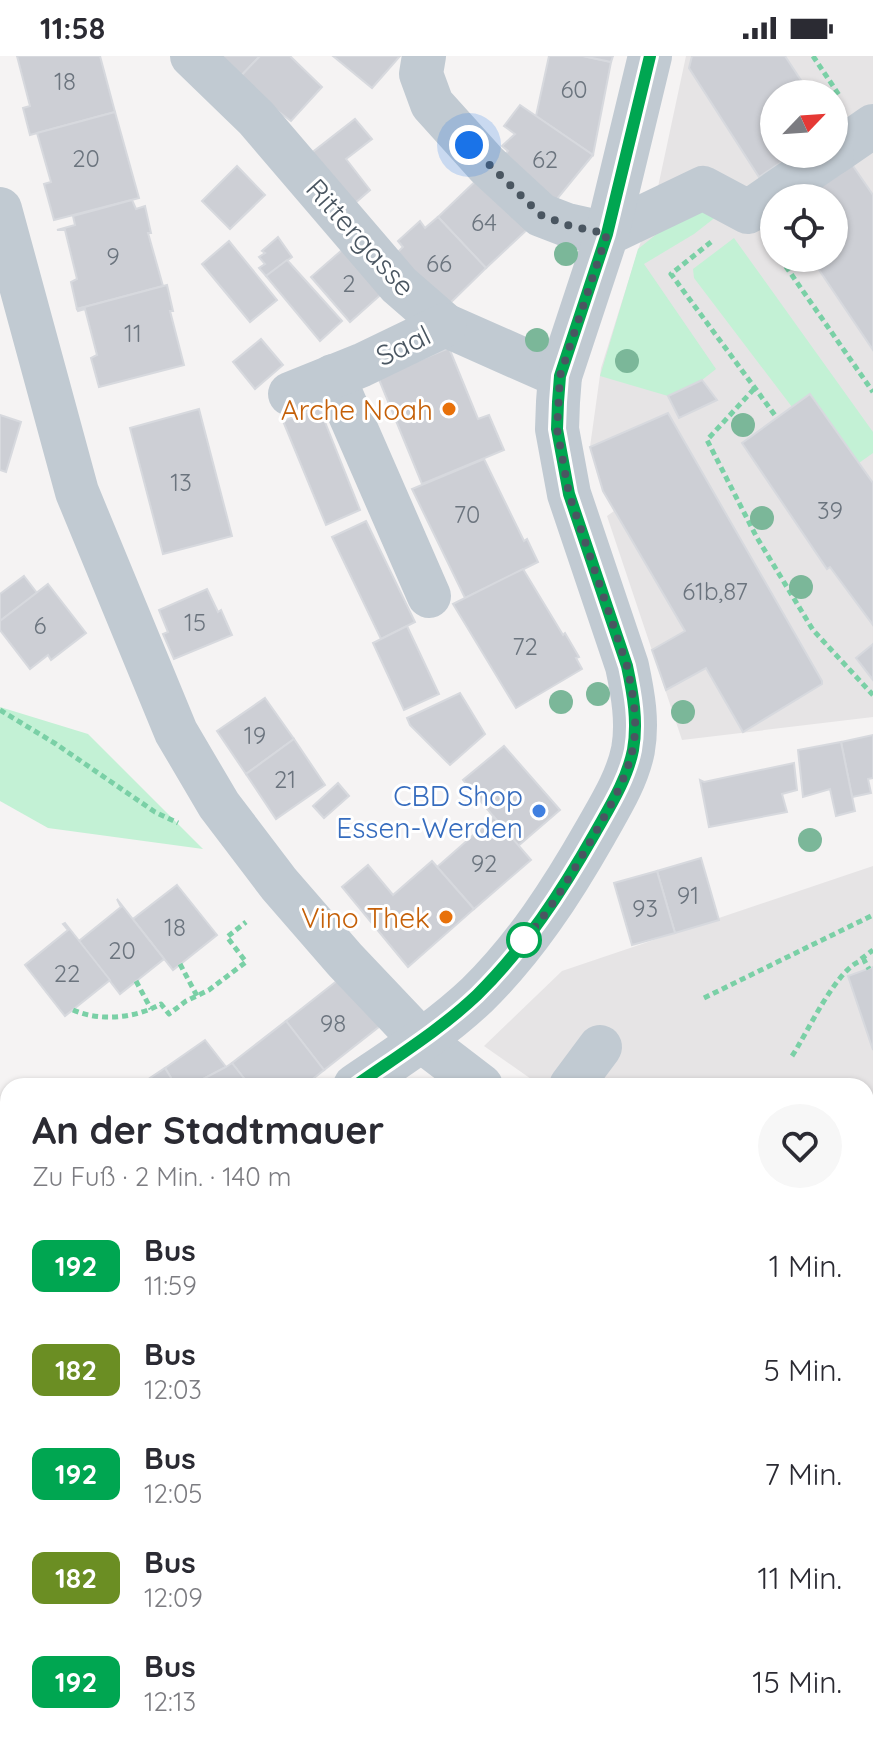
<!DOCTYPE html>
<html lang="de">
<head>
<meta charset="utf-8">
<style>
	body { margin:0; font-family:Quicksand,sans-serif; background:#f7f7f7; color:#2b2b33; height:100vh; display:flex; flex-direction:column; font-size:30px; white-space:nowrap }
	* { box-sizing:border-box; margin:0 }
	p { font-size:26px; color:#7c7c81 }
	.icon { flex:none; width:44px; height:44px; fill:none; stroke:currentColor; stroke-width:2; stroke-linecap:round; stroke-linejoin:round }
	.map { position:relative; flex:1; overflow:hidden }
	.panel { position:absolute; left:0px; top:1022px; width:874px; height:674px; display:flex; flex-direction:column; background:#fff; border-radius:24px 24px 0 0; box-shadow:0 2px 6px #0004 }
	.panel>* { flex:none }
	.badge { padding:0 16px; border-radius:12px; font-size:28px; line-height:52px }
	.needle { width:52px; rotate:65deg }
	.tools { position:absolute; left:760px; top:24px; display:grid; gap:16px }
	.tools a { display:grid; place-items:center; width:88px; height:88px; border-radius:50%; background:#fff; box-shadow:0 2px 6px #0004; font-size:40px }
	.you { position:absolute; width:40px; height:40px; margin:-20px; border:6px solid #fff; border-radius:50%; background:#1a73e8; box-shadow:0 0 0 12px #1a73e833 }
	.map>.badge { position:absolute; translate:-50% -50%; box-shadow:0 0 0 4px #fff }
	.round { display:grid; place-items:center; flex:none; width:84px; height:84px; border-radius:42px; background:#f7f7f7 }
	.overview { display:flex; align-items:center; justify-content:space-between; height:136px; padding:0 32px }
	h1 { font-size:38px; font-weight:700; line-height:60px }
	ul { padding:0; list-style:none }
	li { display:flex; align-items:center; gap:24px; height:104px; padding:0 32px }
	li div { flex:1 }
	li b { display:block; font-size:30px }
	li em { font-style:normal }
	li .badge { min-width:88px; font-weight:700; text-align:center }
	.status { display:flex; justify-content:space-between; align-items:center; height:56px; padding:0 40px; background:#fff; direction:ltr }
	.status svg { height:22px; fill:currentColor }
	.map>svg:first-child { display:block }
	.education { fill:#e6e4e5; fill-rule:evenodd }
	.green { fill:#c3f1d5 }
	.building { fill:#cdcfd5; stroke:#d7d9de; stroke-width:2 }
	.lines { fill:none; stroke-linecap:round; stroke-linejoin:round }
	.path { stroke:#7ad0a6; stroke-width:5; stroke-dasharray:6 4; stroke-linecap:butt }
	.minor { stroke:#c1cad2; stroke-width:44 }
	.tree { fill:#7bb799 }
	.line-casing { stroke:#fff; stroke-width:18 }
	.line { stroke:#00a651; stroke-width:12 }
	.walk { stroke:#4a5661; stroke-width:8; stroke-dasharray:0 14.4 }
	.food-dot { fill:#e8710a; stroke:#fff; stroke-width:3 }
	.shop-dot { fill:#3f7fe0; stroke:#fff; stroke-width:3 }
	.stop-dot { fill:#fff; stroke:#00a651; stroke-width:4 }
	.labels { text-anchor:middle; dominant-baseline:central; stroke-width:6; stroke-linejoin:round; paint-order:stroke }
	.number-label { font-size:24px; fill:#6b747e }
	.street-label { font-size:28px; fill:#4a5661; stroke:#fff }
	.food-label { font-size:28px; fill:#c56008; stroke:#fff; text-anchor:end }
	.shop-label { font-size:28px; fill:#366cbe; stroke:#fff; text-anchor:end }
</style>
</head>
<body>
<div class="status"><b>11:58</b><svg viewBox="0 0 49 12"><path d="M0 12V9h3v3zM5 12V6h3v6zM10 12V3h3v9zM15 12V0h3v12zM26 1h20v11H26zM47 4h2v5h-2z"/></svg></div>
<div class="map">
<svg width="873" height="1695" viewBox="0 0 873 1695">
	<rect width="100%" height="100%" fill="#f5f3f3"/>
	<!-- education -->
	<g class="education">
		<path d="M686,0H873V661L682,684L607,460L614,455L603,435L590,391L601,312L658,131ZM774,38H834V98H774ZM774,142H834V202H774Z"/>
		<path d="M873,810V1121L866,1130V1030H541L484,990L562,915Z"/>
	</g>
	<!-- green -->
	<g class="green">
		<path d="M697,150L717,160L694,178L644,208L716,313L702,324L668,340L600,320L638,193L683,157Z"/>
		<path d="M734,182L873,376V397L859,407L810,338L792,351L694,222L693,213Z"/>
		<path d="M0,651L88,678L203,793L48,772L0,745Z"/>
		<path d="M873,1121V1253L866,1249V1130Z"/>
	</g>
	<!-- building -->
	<g class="building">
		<path d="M17,0H100L115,56L30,79L23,52L30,50Z"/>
		<path d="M215,0H260L237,24Z"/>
		<path d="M260,0H290L322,31L291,65L237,24Z"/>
		<path d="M333,0H400L372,32Z"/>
		<path d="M549,0H583L611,6L593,99L536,60Z"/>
		<path d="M583,0H613L611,6Z"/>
		<path d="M692,0H785L810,38H774V98H794L759,121L689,12Z"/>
		<path d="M520,49L593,99L552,149L498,107L508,95L502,90L515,78L504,70Z"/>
		<path d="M115,56L139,142L54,164L44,128L51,126L37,77Z"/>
		<path d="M355,63L372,83L346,103L370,134L347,154L305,102Z"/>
		<path d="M851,107L873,139V294L811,202H834V142H801Z"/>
		<path d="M237,110L265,139L230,173L202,145Z"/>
		<path d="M482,119L531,170L486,212L438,161Z"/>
		<path d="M132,144L136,153L145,150L151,177H148L163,230L77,253L71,226L77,223L65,174H57L75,169L73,160Z"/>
		<path d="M438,161L486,212L441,256L392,202L403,191L398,185L420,165L425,172Z"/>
		<path d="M278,181L292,201L266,220L259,212L265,208L259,201L265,197L262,195Z"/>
		<path d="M229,185L277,244L250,266L202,208Z"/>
		<path d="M349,188L386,234L350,266L311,221Z"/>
		<path d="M287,204L342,265L320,285L266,220Z"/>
		<path d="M167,229L173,255H170L184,309L99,331L91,302L97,299L85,253L78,255L77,253Z"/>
		<path d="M261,283L283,309L255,333L233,306Z"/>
		<path d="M449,292L478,363L489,359L504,394L422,428L378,321Z"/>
		<path d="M702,324L717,344L679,362L668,340Z"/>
		<path d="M810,338L873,427V569L830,511L827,513L742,387Z"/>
		<path d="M319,351L360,454L326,469L283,365Z"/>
		<path d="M199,353L232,480L163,498L130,372Z"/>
		<path d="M668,357L822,625V628L743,676L706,612L666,634L652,594L685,575L603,435L590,391Z"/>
		<path d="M0,359L21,366L6,416L0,414Z"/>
		<path d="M484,403L524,485L527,483L538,506L465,542L412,433Z"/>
		<path d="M366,465L415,566L381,583L332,481Z"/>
		<path d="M523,513L563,579L565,577L579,601L576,602L582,613L516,652L453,548Z"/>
		<path d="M24,520L37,537L0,565V538Z"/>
		<path d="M48,528L86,577L51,604L48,599L30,613L0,574V565Z"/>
		<path d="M207,533L218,556L221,554L232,579L174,603L163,578L168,576L159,554Z"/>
		<path d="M407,570L439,638L404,654L373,587Z"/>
		<path d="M873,588V624L856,602Z"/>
		<path d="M460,637L485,678L450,709L410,669L407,662Z"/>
		<path d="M265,642L294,683L246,718L217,675Z"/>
		<path d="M873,679V722L868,723L871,737L852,741L841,686Z"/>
		<path d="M294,683L325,729L276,763L246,718Z"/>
		<path d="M841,686L855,755L836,760L830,733L803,741L798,694Z"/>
		<path d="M504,690L560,754L518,790L463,724Z"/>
		<path d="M794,707L797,734L782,738L787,756L709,771L700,724L704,726Z"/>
		<path d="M338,727L349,740L324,762L313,750Z"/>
		<path d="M494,761L531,804L474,853L437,811Z"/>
		<path d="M701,802L719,864L675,877L657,815Z"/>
		<path d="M432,805L474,853L408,911L342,831L368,809L393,839Z"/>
		<path d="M657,815L675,877L632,889L614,827Z"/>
		<path d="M177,829L217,879L173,914L133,863Z"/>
		<path d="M117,843L164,903L120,938L79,885L121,851Z"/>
		<path d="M65,867L110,924L65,960L25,909L68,874L63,868Z"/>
		<path d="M873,911V994L848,920Z"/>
		<path d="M342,921L380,970L324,1014L286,965Z"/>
		<path d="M286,965L324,1014L304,1030H250L232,1007Z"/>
		<path d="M205,984L226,1011L190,1030H176L165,1012Z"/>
		<path d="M232,1007L250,1030H190L226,1011Z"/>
		<path d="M165,1012L176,1030H138Z"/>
		<path d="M0,1048L8,1058V1097L0,1103Z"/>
		<path d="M0,1260L8,1266V1332L0,1327Z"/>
		<path d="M1,1362L8,1367V1412L0,1406Z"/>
		<path d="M873,1364V1381L866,1377Z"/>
		<path d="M8,1430V1479L0,1473V1441Z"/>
		<path d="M0,1473L8,1479V1509L0,1501Z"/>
		<path d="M0,1501L8,1509V1521L0,1528Z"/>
		<path d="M866,1642L873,1643V1695H786L787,1688H866Z"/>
		<path d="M561,1688H580V1695H572Z"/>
		<rect x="580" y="1688" width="49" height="7"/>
		<rect x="679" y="1688" width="64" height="7"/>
	</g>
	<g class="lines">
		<!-- path -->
		<g class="path">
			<path d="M813,0L839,39"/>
			<path d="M711,186L671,218L777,362"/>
			<path d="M780,202L873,336"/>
			<path d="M754,333L707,384L756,480L813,574L873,639"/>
			<path d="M0,654L56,688L155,756L178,767"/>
			<path d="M861,903L873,894"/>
			<path d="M180,908L197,940"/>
			<path d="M136,925L151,953"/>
			<path d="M704,942L873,859"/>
			<path d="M73,954C100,966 136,962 161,948L169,958L186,945L209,934L246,906L227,881L246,866"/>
			<path d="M792,1000C807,978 838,908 864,904L869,913"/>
			<path d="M866,1205L873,1204"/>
		</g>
		<!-- minor -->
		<g class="minor">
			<path d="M192,0L256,62L399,229L445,269L560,320"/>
			<path d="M424,0L421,18L432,48L487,109L541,159L567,169L607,178"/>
			<path d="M834,97L873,70"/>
			<path d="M0,153L77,436L176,676L219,749L279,828L345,904L421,984L481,1030"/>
			<path d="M607,178L703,132L748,156L832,98"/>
			<path d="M333,320L429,540"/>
			<path d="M290,338L362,309L445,269"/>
			<path d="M355,1030C396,1002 440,974 477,939C525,892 562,835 595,777C609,752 627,724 633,694C638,666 633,638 627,610L569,438L557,373L558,346L560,320L607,178L650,0"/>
			<path d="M571,1030L600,991"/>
			<path d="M0,1196L8,1190"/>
			<path d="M866,1278L873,1281"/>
			<path d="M409,1688L423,1695"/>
			<path d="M100,1695L111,1688"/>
		</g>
	</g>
	<!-- trees -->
	<g class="tree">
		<circle cx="566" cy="198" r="12"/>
		<circle cx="537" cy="284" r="12"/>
		<circle cx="627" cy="305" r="12"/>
		<circle cx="743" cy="369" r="12"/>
		<circle cx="762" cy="462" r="12"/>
		<circle cx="801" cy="531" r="12"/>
		<circle cx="598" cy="638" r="12"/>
		<circle cx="561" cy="646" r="12"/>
		<circle cx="683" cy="656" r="12"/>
		<circle cx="810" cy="784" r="12"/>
	</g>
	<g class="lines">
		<defs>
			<path id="line" d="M355,1030C396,1001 440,974 477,939C525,892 562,835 595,777C609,752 627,724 633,694C638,666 633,638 627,610L569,438L557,373L558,346L560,320L607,178L650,0"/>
		</defs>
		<!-- line casing -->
		<use href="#line" class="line-casing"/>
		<!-- line -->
		<use href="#line" class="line"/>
		<!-- walk -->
		<path class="walk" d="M469,89L541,159L567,169L607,178L560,320L557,373L569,438L627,610C633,638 639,668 632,696C625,726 608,754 593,781C572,817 552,853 524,884"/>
	</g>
	<!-- markers -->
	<g class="food-dot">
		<circle cx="449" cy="353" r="8"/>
		<circle cx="446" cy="861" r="8"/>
	</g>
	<circle class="shop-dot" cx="539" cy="755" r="8"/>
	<circle class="stop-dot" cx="524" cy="884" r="16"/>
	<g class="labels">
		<!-- number labels -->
		<g class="number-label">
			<text x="65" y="25">18</text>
			<text x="574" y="33">60</text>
			<text x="86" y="102">20</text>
			<text x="545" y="103">62</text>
			<text x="484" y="166">64</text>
			<text x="113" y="200">9</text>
			<text x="439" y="207">66</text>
			<text x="349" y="227">2</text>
			<text x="133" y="277">11</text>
			<text x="181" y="426">13</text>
			<text x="830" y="454">39</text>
			<text x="467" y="458">70</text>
			<text x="715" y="535">61b,87</text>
			<text x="195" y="566">15</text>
			<text x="40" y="569">6</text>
			<text x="525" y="590">72</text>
			<text x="255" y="679">19</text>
			<text x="285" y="723">21</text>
			<text x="484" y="807">92</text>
			<text x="688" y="839">91</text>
			<text x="645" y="852">93</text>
			<text x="175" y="871">18</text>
			<text x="122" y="894">20</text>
			<text x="67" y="917">22</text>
			<text x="333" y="967">98</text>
		</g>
		<!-- street labels -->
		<g class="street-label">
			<text transform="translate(361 181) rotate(48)">Rittergasse</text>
			<text transform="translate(403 289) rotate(-26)">Saal</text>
		</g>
		<!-- food labels -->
		<g class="food-label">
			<text x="433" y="353">Arche Noah</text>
			<text x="430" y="861">Vino Thek</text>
		</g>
		<!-- shop labels -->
		<g class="shop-label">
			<text x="523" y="739">CBD Shop<tspan x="523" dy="32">Essen-Werden</tspan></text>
		</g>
	</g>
</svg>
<div class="tools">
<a><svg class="needle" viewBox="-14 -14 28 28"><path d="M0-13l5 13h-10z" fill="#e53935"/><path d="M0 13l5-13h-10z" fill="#7c7c81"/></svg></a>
<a><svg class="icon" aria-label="locate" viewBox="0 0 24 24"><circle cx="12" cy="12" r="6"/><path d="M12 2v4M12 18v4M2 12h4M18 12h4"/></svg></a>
</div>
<div class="you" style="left:469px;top:89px"></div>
<section class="panel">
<div class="overview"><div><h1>An der Stadtmauer</h1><p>Zu Fuß · 2 Min. · 140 m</p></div><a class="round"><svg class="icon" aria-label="heart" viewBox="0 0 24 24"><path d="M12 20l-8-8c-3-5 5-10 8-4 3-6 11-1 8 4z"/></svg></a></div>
<ul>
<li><span class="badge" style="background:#00a651;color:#fff">192</span><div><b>Bus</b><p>11:59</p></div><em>1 Min.</em></li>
<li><span class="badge" style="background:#6b8e23;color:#fff">182</span><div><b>Bus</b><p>12:03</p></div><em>5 Min.</em></li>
<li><span class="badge" style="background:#00a651;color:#fff">192</span><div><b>Bus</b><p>12:05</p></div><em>7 Min.</em></li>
<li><span class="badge" style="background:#6b8e23;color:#fff">182</span><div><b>Bus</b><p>12:09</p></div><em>11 Min.</em></li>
<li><span class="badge" style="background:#00a651;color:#fff">192</span><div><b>Bus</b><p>12:13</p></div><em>15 Min.</em></li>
</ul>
</section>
</div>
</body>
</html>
